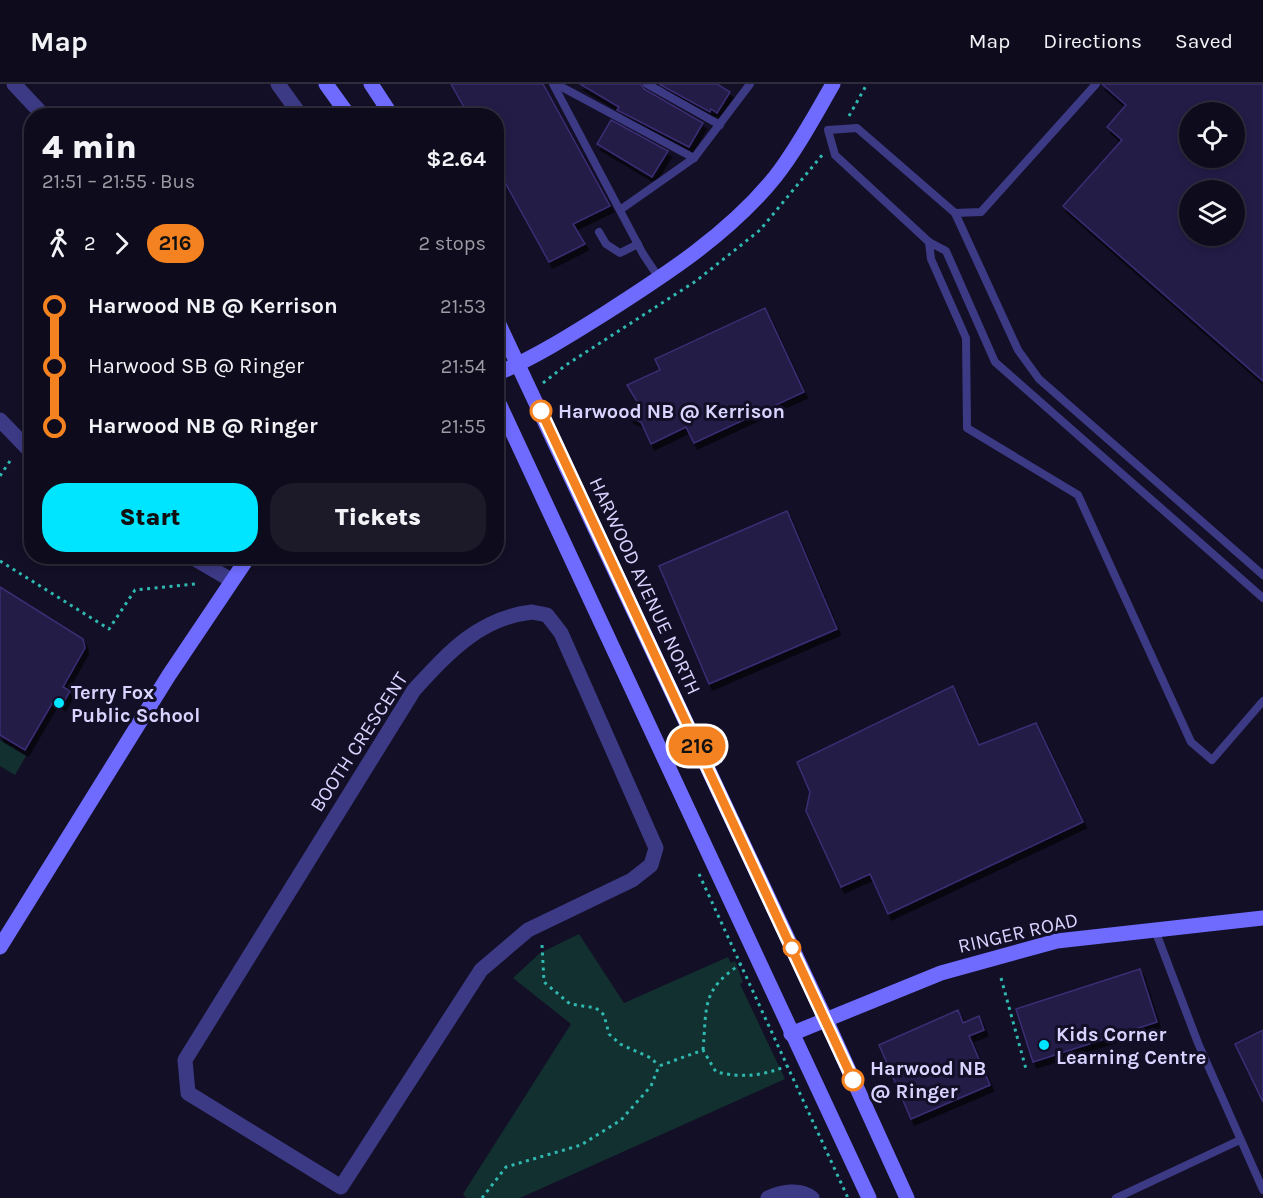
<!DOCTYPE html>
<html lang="en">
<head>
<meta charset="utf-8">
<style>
	body { margin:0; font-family:Karla,sans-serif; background:#1c1929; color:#f1f3f6; height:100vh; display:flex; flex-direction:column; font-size:22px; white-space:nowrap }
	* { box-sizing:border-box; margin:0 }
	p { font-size:20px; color:#9b9ba3 }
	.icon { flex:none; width:33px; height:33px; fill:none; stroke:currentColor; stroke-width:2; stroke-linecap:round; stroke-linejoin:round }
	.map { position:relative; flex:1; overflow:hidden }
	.drawer { position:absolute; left:24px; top:24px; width:480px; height:456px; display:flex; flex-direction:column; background:#0e0b1c; border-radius:24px; box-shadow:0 3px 9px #0003,0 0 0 2px #2e2b3b }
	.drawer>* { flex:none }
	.badge { padding:0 12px; border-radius:20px; font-size:21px; line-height:39px }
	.controls { position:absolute; left:1179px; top:18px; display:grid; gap:12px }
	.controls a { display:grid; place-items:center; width:66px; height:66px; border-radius:50%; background:#0e0b1c; box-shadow:0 3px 9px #0003,0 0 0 2px #2e2b3b; font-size:30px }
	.map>.badge { position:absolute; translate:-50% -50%; box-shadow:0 0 0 3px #fff }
	.legs { display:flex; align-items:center; gap:9px; height:66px; padding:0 18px; font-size:20px }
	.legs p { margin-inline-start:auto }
	.summary { display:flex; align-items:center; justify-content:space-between; height:102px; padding:0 18px }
	h1 { font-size:33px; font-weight:800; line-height:45px }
	.action { display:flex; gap:12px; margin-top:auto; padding:12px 18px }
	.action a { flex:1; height:69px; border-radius:24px; background:#00e5ff; color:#111; font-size:24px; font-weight:800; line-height:69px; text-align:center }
	.action a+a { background:#1c1929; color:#f1f3f6 }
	ul { padding:0 18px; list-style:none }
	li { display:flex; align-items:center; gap:21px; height:60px; font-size:22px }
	li i { display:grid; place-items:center; width:9px; height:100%; margin:0 8px; background:currentColor }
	li i::after { content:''; width:15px; height:15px; margin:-8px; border:4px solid; border-radius:50%; background:#0e0b1c }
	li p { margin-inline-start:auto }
	li:first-child i { background:linear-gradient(#0000 50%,currentColor 0) }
	li:last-child i { background:linear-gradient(currentColor 50%,#0000 0) }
	header { display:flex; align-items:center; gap:36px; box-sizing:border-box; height:84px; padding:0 30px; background:#0e0b1c; border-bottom:2px solid #2e2b3b }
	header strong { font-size:28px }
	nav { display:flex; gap:33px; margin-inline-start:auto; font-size:21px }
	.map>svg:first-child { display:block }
	.green { fill:#12302f }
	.building { fill:#241b47; stroke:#3b2d73; stroke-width:1.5; fill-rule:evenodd; filter:url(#shadow) }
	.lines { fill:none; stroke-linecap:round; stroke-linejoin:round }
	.path { stroke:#2fb8b0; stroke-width:3; stroke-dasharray:3 4.5; stroke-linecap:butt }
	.lane { stroke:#3d3a85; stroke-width:8 }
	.street { stroke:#3d3a85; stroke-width:15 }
	.secondary { stroke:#6f6bff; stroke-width:15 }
	.line-1-casing { stroke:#fff; stroke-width:14 }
	.line-1 { stroke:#f58220; stroke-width:9 }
	.stop-1-dot { fill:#fff; stroke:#f58220; stroke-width:3 }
	.poi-dot { fill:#00e5ff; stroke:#130f26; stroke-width:2 }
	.labels { text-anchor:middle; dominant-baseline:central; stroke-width:6; stroke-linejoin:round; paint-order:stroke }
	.stop-label { font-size:20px; font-weight:bold; fill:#d9d4ff; stroke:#130f26; text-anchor:start }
	.street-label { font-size:20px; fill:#d9d4ff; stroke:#130f26 }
	.poi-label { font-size:20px; font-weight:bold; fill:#d9d4ff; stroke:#130f26; text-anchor:start }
</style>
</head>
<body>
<header>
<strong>Map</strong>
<nav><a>Map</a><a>Directions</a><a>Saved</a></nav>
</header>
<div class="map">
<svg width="1263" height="1114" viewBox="0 0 1263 1114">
	<defs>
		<filter id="shadow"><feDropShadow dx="3.5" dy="6" stdDeviation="0" flood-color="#0009"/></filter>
	</defs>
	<rect width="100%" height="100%" fill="#130f26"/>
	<!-- green -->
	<g class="green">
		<path d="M0,656L26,672L15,691L0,682Z"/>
		<path d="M579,850L624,919L728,873L731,879L735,877L743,898L740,900L785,995L520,1114H466L463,1110L571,940L513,894L540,869Z"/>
	</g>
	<!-- building -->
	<g class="building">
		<path d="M451,0H543L610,122L573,140L585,160L549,178L496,82V32H469Z"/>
		<path d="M580,0H641L644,5L703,39L689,63L617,26L619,23Z"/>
		<path d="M659,0H717L730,8L717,29L711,25L710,28Z"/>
		<path d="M1102,0H1263V297L1063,122L1122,56L1107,43L1126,21ZM1190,28H1234V74H1190ZM1190,106H1234V152H1190Z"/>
		<path d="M611,36L668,67L652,93L597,60Z"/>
		<path d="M765,224L804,308L694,359L686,343L651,360L641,338L630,333L638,319L627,301L660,286L655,275Z"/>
		<path d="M787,427L837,545L709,600L659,482Z"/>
		<path d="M0,503L83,555L85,564L63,603L70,607L62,621L54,616L25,666L0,651Z"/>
		<path d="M953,602L979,661L1036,639L1083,738L888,830L870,790L841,803L806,727L810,708L797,678Z"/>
		<path d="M1140,885L1157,938L1033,978L1016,925Z"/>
		<path d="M958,926L963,939L979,932L984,946L969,952L990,1001L911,1035L879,961Z"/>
		<path d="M1263,946V1018L1235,960Z"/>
	</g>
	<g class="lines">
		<!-- path -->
		<g class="path">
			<path d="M849,32L867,0"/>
			<path d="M543,299L566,281L696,197L760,146L823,70"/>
			<path d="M0,392L10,377"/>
			<path d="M0,477L109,545L135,506L195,500"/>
			<path d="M699,790L848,1114"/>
			<path d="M542,861L544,898L570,920L596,924L604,931L609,950L620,960L651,974L659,982"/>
			<path d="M1001,894L1026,985"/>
			<path d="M703,966C707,922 701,906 741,880"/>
			<path d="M482,1114L506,1083L581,1061L621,1036L651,1002L659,982L703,966L716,988C744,994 761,992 787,982"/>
		</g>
		<!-- lane -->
		<g class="lane">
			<path d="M553,0L643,170L659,194"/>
			<path d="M556,0L694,74"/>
			<path d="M647,0L720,41"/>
			<path d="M1096,0L981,128L955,129L857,44L828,46L835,71L929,158L946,167L995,278L1263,514"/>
			<path d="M620,126L694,74L750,0"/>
			<path d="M955,129L1018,266L1039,295L1263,491"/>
			<path d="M599,148L606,160L620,169L638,160"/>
			<path d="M929,158L931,175L966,254L967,344L1078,411L1191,658L1212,676L1263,617"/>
			<path d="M1155,846L1198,959L1263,1106"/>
			<path d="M1116,1114L1240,1056"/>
		</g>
		<!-- street -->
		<g class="street">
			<path d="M14,0L44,32"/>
			<path d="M278,0L301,32"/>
			<path d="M0,336L32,369"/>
			<path d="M190,472L231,496"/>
			<path d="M532,528L547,531L561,549L656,764L651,781L632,796L528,846L481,886L341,1103L188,1009L185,976L414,606C448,569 479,534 532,528Z"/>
			<path d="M768,1114C781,1108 800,1104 812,1114"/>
		</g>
		<!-- secondary -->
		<g class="secondary">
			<path d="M326,0L349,32"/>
			<path d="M371,0L392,32"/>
			<path d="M496,234L826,936L907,1114"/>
			<path d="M496,290C534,274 569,252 604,230C665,191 729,150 775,93C797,65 815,31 833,0"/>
			<path d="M496,313L869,1114"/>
			<path d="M0,863L169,591L249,472"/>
			<path d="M791,950L941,889L1057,857L1263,834"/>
		</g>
	</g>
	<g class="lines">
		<defs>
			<path id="line-1" d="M541,327L853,996"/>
		</defs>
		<!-- line-1 casing -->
		<use href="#line-1" class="line-1-casing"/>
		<!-- line-1 -->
		<use href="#line-1" class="line-1"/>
	</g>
	<!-- markers -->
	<g class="stop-1-dot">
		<circle cx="541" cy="327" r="10"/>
		<circle cx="792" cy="864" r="8"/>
		<circle cx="853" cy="996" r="10"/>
	</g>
	<g class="poi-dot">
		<circle cx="59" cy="619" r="6"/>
		<circle cx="1044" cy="961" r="6"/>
	</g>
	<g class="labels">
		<!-- stop labels -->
		<g class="stop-label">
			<text x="558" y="327">Harwood NB @ Kerrison</text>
			<text x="870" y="984">Harwood NB<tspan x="870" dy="23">@ Ringer</tspan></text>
		</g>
		<!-- street labels -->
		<g class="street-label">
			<text transform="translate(645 502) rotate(65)">HARWOOD AVENUE NORTH</text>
			<text transform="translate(359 658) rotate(-57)">BOOTH CRESCENT</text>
			<text transform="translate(1018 849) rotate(-13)">RINGER ROAD</text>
		</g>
		<!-- poi labels -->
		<g class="poi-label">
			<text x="71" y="608">Terry Fox<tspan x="71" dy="23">Public School</tspan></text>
			<text x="1056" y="950">Kids Corner<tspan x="1056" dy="23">Learning Centre</tspan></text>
		</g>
	</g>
</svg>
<div class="controls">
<a><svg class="icon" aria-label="locate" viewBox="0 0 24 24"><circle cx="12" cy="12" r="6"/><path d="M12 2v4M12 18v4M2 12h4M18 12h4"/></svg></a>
<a><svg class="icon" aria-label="layers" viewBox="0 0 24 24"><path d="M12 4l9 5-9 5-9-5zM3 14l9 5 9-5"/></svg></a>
</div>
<b class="badge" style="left:697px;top:662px;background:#f58220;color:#111">216</b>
<section class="drawer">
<div class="summary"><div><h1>4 min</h1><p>21:51 – 21:55 · Bus</p></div><b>$2.64</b></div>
<div class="legs"><svg class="icon" aria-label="walk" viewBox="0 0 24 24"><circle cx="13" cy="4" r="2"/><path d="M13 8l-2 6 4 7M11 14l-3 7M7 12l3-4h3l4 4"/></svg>2<svg class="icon" aria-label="forward" viewBox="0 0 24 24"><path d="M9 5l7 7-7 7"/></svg><b class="badge" style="background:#f58220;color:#111">216</b><p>2 stops</p></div>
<ul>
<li><i style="color:#f58220"></i><b>Harwood NB @ Kerrison</b><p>21:53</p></li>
<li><i style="color:#f58220"></i><span>Harwood SB @ Ringer</span><p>21:54</p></li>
<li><i style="color:#f58220"></i><b>Harwood NB @ Ringer</b><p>21:55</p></li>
</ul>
<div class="action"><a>Start</a><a>Tickets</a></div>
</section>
</div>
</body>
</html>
